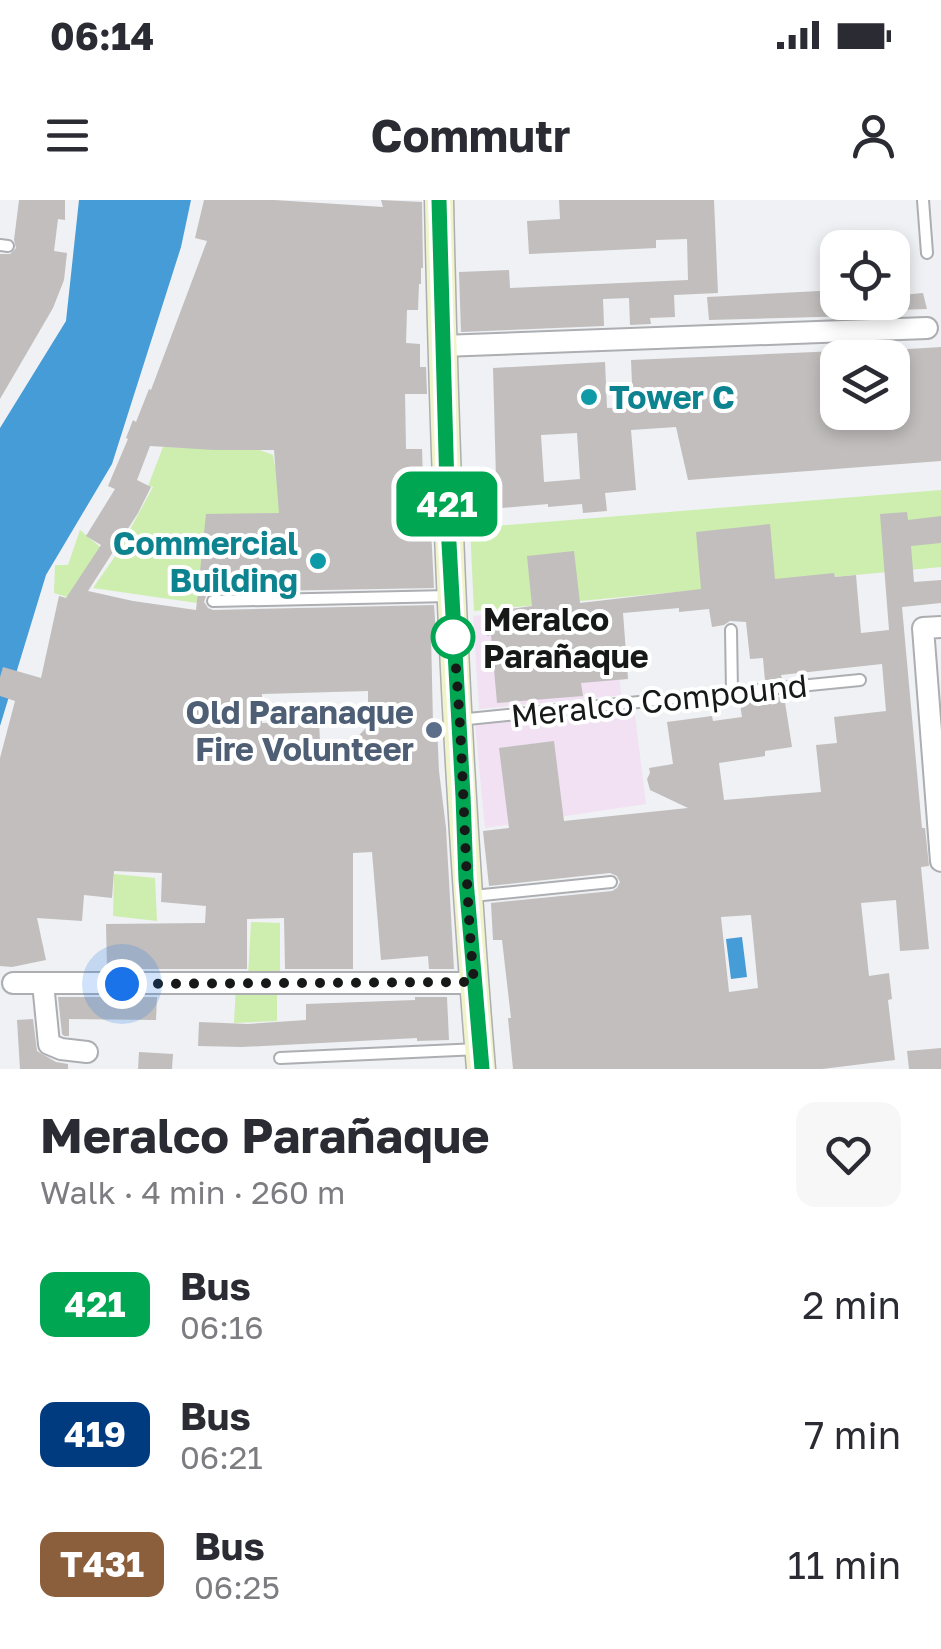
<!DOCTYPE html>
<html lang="en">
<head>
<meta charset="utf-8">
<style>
	body { margin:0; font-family:"Golos Text",sans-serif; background:#f7f7f7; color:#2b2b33; height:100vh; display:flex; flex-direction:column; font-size:38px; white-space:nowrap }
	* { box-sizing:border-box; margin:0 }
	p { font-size:32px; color:#7c7c81 }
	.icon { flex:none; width:55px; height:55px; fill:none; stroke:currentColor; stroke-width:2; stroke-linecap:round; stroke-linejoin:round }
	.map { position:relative; height:869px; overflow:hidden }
	.panel { display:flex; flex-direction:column; background:#fff; flex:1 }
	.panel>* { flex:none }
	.badge { padding:0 20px; border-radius:15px; font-size:35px; line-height:65px }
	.buttons { position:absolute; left:820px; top:30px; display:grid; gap:20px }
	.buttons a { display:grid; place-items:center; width:90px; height:90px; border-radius:20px; background:#fff; box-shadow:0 5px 15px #0003; font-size:50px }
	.you { position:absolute; width:50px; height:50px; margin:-25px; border:8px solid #fff; border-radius:50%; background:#1a73e8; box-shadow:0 0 0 15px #1a73e833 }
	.map>.badge { position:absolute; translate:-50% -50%; box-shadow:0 0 0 5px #fff }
	.round { display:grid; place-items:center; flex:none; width:105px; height:105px; border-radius:20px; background:#f7f7f7 }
	.head { display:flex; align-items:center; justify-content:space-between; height:170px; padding:0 40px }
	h1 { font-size:48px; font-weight:700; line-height:75px }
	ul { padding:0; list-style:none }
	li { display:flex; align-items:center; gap:30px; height:130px; padding:0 40px }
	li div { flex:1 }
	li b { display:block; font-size:38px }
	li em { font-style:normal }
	li .badge { min-width:110px; font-weight:700; text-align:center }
	.status { display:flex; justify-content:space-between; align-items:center; height:70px; padding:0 50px; background:#fff; direction:ltr }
	.status svg { height:28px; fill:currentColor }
	header { display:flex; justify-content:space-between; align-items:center; height:130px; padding:0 40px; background:#fff; font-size:45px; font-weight:700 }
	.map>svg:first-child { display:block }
	.industrial { fill:#f1e1f3 }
	.green { fill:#cdeeae }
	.water { fill:#459cd7 }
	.building { fill:#c1bebd; fill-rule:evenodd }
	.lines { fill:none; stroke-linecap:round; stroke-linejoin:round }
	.service-casing { stroke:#acaeb1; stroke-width:14 }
	.minor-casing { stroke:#acaeb1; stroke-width:24 }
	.secondary-casing { stroke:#acaeb1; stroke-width:31 }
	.service { stroke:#fff; stroke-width:10 }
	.minor { stroke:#fff; stroke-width:20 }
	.secondary { stroke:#f1f4ca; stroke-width:28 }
	.line-casing { stroke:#fff; stroke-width:22 }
	.line { stroke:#00a651; stroke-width:15 }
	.walk { stroke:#171818; stroke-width:10; stroke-dasharray:0 18 }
	.culture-dot { fill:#0f9aa8; stroke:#fff; stroke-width:4 }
	.stop-dot { fill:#fff; stroke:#00a651; stroke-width:5 }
	.service-dot { fill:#5c6f8a; stroke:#fff; stroke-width:4 }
	.labels { text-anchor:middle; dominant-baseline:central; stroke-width:8; stroke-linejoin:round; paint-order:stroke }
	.culture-label { font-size:32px; font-weight:bold; fill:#0d838f; stroke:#fff; text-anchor:start }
	.stop-label { font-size:32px; font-weight:bold; fill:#171818; stroke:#fff; text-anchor:start }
	.street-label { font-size:32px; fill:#171818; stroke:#fff }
	.service-label { font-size:32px; font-weight:bold; fill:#4e5e75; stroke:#fff; text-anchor:end }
</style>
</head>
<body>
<div class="status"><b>06:14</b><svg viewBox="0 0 49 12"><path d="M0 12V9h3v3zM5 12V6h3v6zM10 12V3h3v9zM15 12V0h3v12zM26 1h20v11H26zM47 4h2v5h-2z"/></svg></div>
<header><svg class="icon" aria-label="menu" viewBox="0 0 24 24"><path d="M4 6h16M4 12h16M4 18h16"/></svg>Commutr<svg class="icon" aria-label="person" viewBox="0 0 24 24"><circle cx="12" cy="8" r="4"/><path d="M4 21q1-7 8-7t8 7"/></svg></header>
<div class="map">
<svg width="941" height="869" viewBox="0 0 941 869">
	<rect width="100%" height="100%" fill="#eff1f4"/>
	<!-- industrial -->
	<g class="industrial">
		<path d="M613,403L621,495L479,509L473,416Z"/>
		<path d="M634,507L646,604L485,628L475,524Z"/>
	</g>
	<!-- green -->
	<g class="green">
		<path d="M163,247L257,249L273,255L275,266L424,309L207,315L197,403L93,388L116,355L153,287L148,286Z"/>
		<path d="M941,290V367L474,411L470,328Z"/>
		<path d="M80,330L106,352L76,400L54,393L55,365H68Z"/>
		<path d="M114,674L155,678L157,721L113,716Z"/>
		<path d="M251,722L280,723V779L248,777Z"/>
		<path d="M236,785L277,788V821L234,823Z"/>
	</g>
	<!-- water -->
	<g class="water">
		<path d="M79,0H191L181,47L112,264L46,375L0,526V228L66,121Z"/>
		<path d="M742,737L747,777L731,779L726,739Z"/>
	</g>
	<!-- building -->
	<g class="building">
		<path d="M19,0H65V20L58,19L54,51L67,53L64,80L53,108L0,199V54H10L16,48L14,40Z"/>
		<path d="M204,0H274L383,7L381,0L422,2L423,68H421V84H419L418,110H407L406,143L420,144V167H426L427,194H405L406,249H422L424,309H430L434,388L213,392L206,396L204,402L208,408L213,410L434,405L436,434H431L433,524H437L439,571L446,628L454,769H429L428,756L381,760L372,652L353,653V769H285L284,718L247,719V769H107L106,724L205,723L206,706L161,702L162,673L114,671L112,698L84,695L82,721L37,718L46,760L12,767L0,766V558L15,501L0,496V477L3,467L41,478L59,396L66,398L101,345L86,336L115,289L108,286L128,239L126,238L133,220L136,222L149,189L151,190L207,41L195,38ZM150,246L214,250H274L279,313L206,314L196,410L133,401L88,391L138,313L151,287L137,280ZM368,491V503H389L351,544L320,542L319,521L262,523V494Z"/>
		<path d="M559,0H714L718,93L674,95L675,117L650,118L651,124L630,125L629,98L603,99L604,126L461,132L459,72L509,70L510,88L688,80L687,39L656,40V48L529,54L527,21L560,19Z"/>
		<path d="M838,90V102H892V96L923,93L927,109L894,110L895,115L709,120L707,97Z"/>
		<path d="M941,147V261L688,280L676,227L631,230L636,290L605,293L607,311L583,313L582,304L548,307V304L491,309L492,318L473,320L469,280L496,278L493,168L605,162L607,208L633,207L631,160L838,151V212H892V150ZM577,233L580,279L544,282L541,235Z"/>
		<path d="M907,312L908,320L941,316V343L911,346L914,382L941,380V403L902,407L922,628H925L929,666L921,667L929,749L900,751L896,700L861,703L869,776L889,773L892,799L888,800L895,860L822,869H513L508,818H511L502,740H493L491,703L612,691L617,688L620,682L617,676L610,673L489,686L483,631L509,628L499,548L554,541L564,621L688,608L650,590L647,579L650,573L649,568L673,564L667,522L712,516L713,521L742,517L740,504L784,496L792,547L765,551V556L719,563L724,600L821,592L816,545L837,543L834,517L886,511L882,464L781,475L782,479L765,481L763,458L750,459L746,422L730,421L724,425L712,427L709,409L679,412V408L623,413L628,479L581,483L583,496L497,503L491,435L487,436L486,412L532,406L527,356L574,351L580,403L701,389L696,332L770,324L775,379L834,373L835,377L856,375L861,433L889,430L880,314ZM751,715L758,788L729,792L721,717Z"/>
		<path d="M58,797H157L156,820L69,819V836H64L62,834Z"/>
		<path d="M415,797H447L449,840L417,841V838L242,847L198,846L199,822L248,824L306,820V804L415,800Z"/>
		<path d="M33,819L37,851L56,862L68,864V869H20L17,820Z"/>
		<path d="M941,848V869H909L907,851Z"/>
		<path d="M139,852L173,854L172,869H138Z"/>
	</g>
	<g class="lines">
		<defs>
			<g id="service">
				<path d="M923,0L927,53"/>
				<path d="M0,45L8,46"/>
				<path d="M213,401L450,396"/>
				<path d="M731,430L732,492"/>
				<path d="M458,520L860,480"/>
				<path d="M473,696L611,682"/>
				<path d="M280,858L479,849"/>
			</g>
			<g id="minor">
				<path d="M442,146L927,128"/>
				<path d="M941,427L923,428L941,661"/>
				<path d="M13,783H474"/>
				<path d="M43,783L49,844L61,849L87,852"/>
			</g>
			<path id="secondary" d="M439,0C445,290 457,580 481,869"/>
		</defs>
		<!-- service casing -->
		<use href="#service" class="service-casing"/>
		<!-- minor casing -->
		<use href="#minor" class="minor-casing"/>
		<!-- secondary casing -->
		<use href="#secondary" class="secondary-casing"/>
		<!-- service -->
		<use href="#service" class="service"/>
		<!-- minor -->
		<use href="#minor" class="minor"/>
		<!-- secondary -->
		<use href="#secondary" class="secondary"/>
	</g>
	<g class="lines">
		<defs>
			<path id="line" d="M439,0L448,325L463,596L466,680L482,869"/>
		</defs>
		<!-- line casing -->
		<use href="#line" class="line-casing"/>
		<!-- line -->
		<use href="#line" class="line"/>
		<!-- walk -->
		<path class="walk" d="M122,784L474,782C463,668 465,552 453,437"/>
	</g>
	<!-- markers -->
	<g class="culture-dot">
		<circle cx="589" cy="197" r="10"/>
		<circle cx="318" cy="361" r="10"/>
	</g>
	<circle class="stop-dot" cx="453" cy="437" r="20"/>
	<circle class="service-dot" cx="434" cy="530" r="10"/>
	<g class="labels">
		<!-- culture labels -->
		<g class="culture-label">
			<text x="609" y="197">Tower C</text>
			<text x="298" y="343" text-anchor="end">Commercial<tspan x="298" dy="37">Building</tspan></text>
		</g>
		<!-- stop labels -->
		<g class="stop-label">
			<text x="483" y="419">Meralco<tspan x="483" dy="37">Parañaque</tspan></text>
		</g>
		<!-- street labels -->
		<g class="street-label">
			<text transform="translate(659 500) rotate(-6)">Meralco Compound</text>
		</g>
		<!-- service labels -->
		<g class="service-label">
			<text x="414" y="512">Old Paranaque<tspan x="414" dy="37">Fire Volunteer</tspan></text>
		</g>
	</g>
</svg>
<div class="buttons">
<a><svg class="icon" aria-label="locate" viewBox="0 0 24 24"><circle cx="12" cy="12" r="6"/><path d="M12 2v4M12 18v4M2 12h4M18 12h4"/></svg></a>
<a><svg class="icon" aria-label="layers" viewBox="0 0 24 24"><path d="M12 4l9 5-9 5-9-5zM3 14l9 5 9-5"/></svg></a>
</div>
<div class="you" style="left:122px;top:784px"></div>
<b class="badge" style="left:447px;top:304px;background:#00a651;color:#fff">421</b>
</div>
<section class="panel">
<div class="head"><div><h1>Meralco Parañaque</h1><p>Walk · 4 min · 260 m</p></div><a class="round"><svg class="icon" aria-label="heart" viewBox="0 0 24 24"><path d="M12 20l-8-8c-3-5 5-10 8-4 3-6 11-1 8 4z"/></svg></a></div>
<ul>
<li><span class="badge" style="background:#00a651;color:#fff">421</span><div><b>Bus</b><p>06:16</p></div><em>2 min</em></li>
<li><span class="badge" style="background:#003b80;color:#fff">419</span><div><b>Bus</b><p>06:21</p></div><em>7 min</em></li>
<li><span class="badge" style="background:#8b5e3c;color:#fff">T431</span><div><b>Bus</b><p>06:25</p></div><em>11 min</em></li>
</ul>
</section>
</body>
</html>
